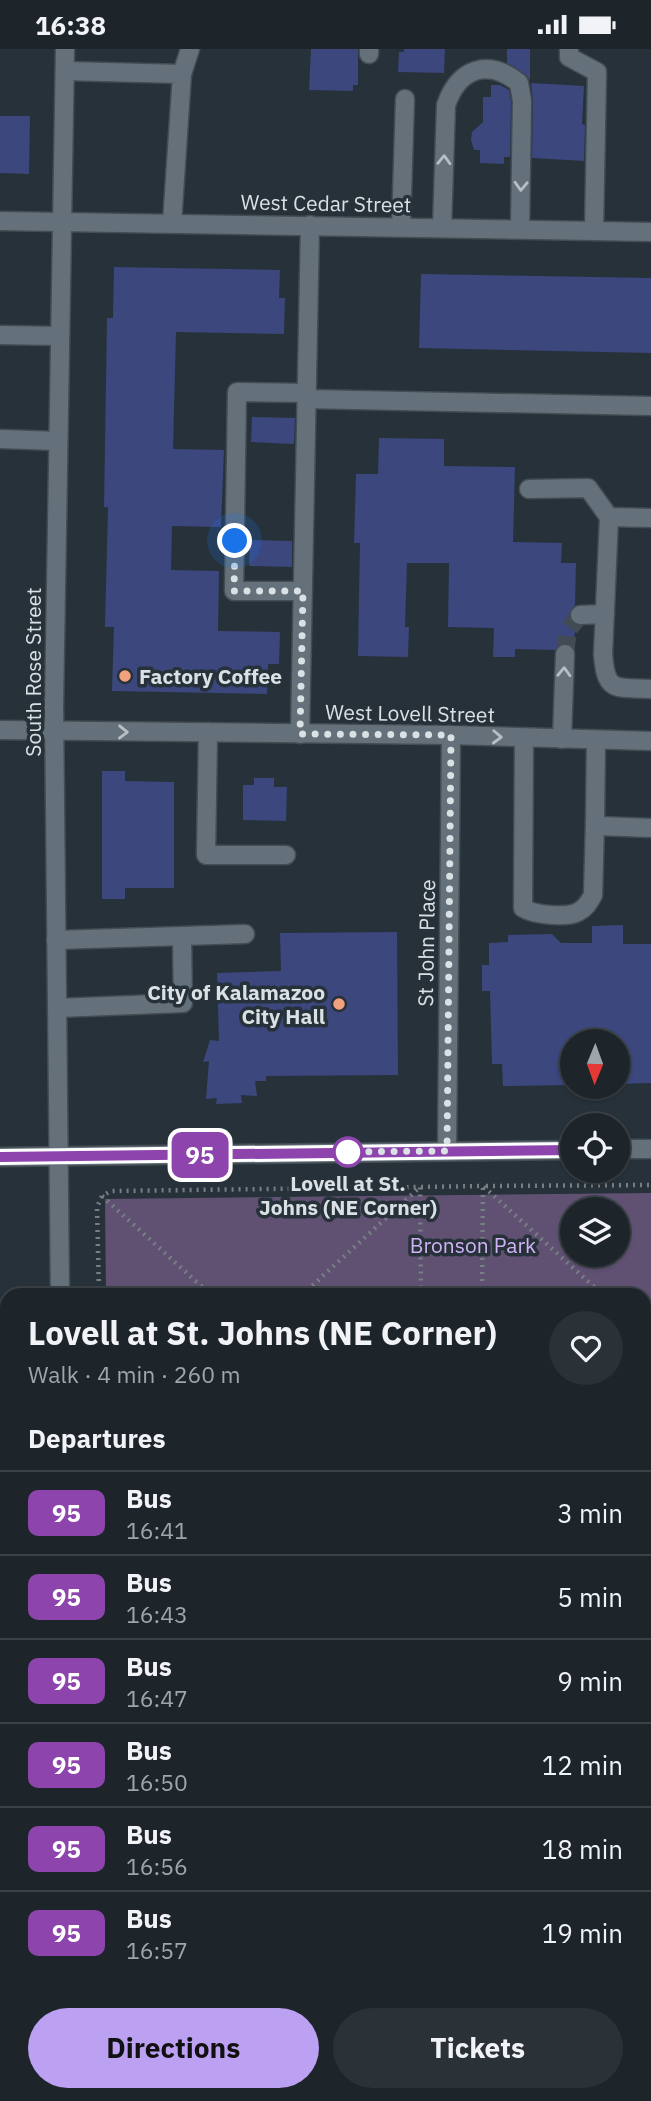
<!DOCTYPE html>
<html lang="en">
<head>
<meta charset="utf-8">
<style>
	body { margin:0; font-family:"IBM Plex Sans",sans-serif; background:#2a3137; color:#f1f3f6; height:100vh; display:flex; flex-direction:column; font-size:26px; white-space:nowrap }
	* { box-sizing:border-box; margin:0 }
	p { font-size:23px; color:#a0a5a9 }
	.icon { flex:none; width:38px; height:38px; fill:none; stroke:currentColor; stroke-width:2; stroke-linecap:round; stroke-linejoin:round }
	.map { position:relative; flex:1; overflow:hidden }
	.sheet { position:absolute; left:0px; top:1239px; width:651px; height:814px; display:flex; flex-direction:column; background:#1d252b; border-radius:21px 21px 0 0; box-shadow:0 2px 5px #0004,0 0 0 2px #3b4247 }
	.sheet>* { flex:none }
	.badge { padding:0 14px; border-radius:10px; font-size:24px; line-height:46px }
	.needle { width:46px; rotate:181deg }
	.fabs { position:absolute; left:560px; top:980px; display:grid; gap:14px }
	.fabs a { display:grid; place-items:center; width:70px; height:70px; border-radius:50%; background:#1d252b; box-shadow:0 2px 5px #0004,0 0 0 2px #3b4247; font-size:35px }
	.you { position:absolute; width:35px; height:35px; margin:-18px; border:5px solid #fff; border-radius:50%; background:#1a73e8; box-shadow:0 0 0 10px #1a73e833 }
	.map>.badge { position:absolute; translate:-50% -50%; box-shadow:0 0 0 4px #fff }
	h2 { padding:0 28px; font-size:26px; line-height:63px }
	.round { display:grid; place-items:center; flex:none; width:74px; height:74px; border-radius:37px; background:#2a3137 }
	.headline { display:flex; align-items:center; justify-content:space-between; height:119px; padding:0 28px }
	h1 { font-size:33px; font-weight:700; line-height:52px }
	.button { display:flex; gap:14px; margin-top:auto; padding:14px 28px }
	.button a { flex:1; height:80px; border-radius:42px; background:#bca0f2; color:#111; font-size:28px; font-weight:700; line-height:80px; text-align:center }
	.button a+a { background:#2a3137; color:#f1f3f6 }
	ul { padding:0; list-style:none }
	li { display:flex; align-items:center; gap:21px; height:84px; padding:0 28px; border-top:2px solid #3b4247 }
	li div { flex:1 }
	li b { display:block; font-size:26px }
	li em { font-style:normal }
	li .badge { min-width:77px; font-weight:700; text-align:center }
	.status { display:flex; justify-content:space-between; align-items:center; height:49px; padding:0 35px; background:#1d252b; direction:ltr }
	.status svg { height:19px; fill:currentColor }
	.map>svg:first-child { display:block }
	.green { fill:#605173; fill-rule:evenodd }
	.building { fill:#3b477d }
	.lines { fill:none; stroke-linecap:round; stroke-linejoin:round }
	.minor-tunnel { stroke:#424b53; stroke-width:18; stroke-dasharray:18 9; stroke-linecap:butt }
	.minor-casing { stroke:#444d53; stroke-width:21 }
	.major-casing { stroke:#444d53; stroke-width:21 }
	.path { stroke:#777f85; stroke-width:4.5; stroke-dasharray:2 5; stroke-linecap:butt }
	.minor { stroke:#65717a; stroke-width:18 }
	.major { stroke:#5ba3af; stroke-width:18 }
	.oneway { stroke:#b7bfc5 }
	.line-casing { stroke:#fff; stroke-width:16 }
	.line { stroke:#8e44ad; stroke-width:10 }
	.walk { stroke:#dae1e5; stroke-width:7; stroke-dasharray:0 12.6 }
	.poi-dot { fill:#f2a17e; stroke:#273139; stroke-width:2.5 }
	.stop-dot { fill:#fff; stroke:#8e44ad; stroke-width:3.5 }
	.labels { text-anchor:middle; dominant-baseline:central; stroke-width:7; stroke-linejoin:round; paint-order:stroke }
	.street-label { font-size:21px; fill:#dae1e5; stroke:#273139 }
	.poi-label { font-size:21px; font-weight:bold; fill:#dae1e5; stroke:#273139; text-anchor:start }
	.stop-label { font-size:21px; font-weight:bold; fill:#dae1e5; stroke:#273139 }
	.park-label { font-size:21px; fill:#d0b2f5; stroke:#273139 }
</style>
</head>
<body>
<div class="status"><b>16:38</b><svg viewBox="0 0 49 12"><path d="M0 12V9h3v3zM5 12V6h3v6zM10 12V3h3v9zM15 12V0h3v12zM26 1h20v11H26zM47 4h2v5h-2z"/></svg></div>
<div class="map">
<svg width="651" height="2052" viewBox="0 0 651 2052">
	<rect width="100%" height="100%" fill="#273139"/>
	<!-- green -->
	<path class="green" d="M651,1144V1450L644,1451V1246H106L105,1150ZM572,1160H618V1206H572Z"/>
	<!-- building -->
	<g class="building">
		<path d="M311,0H358V36H353V42L309,41Z"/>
		<path d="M404,0H445L444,24L398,23L399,3H404Z"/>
		<path d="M507,0H530V31L525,25L507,14Z"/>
		<path d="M531,34L584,37L582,75L585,76L584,112L532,109L533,52Z"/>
		<path d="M491,36H500L509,41L511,53L510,108H504V115L480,114V101H474L471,91L472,83L483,73V48H491Z"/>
		<path d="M0,67H30L29,125L0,124Z"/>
		<path d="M114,218L280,221L279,249H285L284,285L176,283L173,400L224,401L221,478L172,477L171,521L219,522L218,582L280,583L279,615H268L267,645L112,642L114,578H105L108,458H104L107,269H113Z"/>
		<path d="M421,225L651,229V304L419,299Z"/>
		<path d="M252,368L295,369L294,395L251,393Z"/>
		<path d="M379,389L444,390V417L515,418L513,493L562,494L561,514H576L575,556L569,566L575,576L574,599L565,594L559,595L555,601L515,600V608H493L494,579L448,578L449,514H407L405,578H409L408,608L358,607L360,494H354L356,425H378Z"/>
		<path d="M250,491L292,492V518L249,517Z"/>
		<path d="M102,722H125V732L174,733V839H125V850H102Z"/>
		<path d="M254,729H274V738H287L286,772L243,771V736H254Z"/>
		<path d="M623,876V895H651V1034L618,1035V992H572V1036L503,1037L502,1015H492L490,942H482V916H489V894L508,893V886L552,885L561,894H592V877Z"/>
		<path d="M397,883L398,1026L266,1027V1032H255L257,1047L241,1046L242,1054L216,1055L217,1049L206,1050L209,1012L203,1013L210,991L219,992L217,924L281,922L280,884Z"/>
	</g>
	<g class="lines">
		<!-- minor-tunnel -->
		<path class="minor-tunnel" d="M565,605L568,581L580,566"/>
		<defs>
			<g id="minor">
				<path d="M569,0V8L597,23L594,182"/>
				<path d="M369,5V0"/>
				<path d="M65,22L182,25L172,174"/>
				<path d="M182,25L190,0"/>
				<path d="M0,172L651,183"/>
				<path d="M401,178L405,50"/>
				<path d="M442,179L446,56C459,19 488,9 519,34L522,52L520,180"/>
				<path d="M0,286L60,287"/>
				<path d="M307,350L651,357"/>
				<path d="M0,390L58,392"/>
				<path d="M529,440L588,439L609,468L651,469"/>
				<path d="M609,468L603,605C606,645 616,638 651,640"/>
				<path d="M303,542H234L237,343L307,344"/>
				<path d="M580,566L605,565"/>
				<path d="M0,681L451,686L651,692"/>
				<path d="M208,683L206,806H286"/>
				<path d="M300,685L310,176"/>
				<path d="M524,689L523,859C534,866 566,869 578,863C586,859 589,853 593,846L595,773"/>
				<path d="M562,690L565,605"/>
				<path d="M596,691L595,773L599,777L651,779"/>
				<path d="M56,891L245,885"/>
				<path d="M57,959L183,954L182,888"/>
				<path d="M618,1100H651"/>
				<path d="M447,1102L451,686"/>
				<path d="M0,1108L572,1101"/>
				<path d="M60,1246L54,657L65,0"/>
				<path d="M644,1474H651"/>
				<path d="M0,1477L7,1478"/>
				<path d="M0,1700H7"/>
				<path d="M0,2029L7,2030"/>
				<path d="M64,2046V2052"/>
				<path d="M458,2046V2052"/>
			</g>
			<g id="major">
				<path d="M644,1864H651"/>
				<path d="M0,1874H7"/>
			</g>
		</defs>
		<!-- minor casing -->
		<use href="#minor" class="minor-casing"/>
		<!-- major casing -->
		<use href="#major" class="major-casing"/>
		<!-- path -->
		<g class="path">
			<path d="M102,1147L211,1246"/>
			<path d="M99,1246L97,1158L102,1147L111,1142L420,1138L421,1246"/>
			<path d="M302,1246L420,1138L483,1137L603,1246"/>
			<path d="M482,1246L483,1137L651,1136"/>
			<path d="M644,1252H651"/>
			<path d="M644,1275L651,1268"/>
			<path d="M644,1286L651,1293"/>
			<path d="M644,1318H651"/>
			<path d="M644,1442H651"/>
			<path d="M644,1837L651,1836"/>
			<path d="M0,1845H7"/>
		</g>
		<!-- minor -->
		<use href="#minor" class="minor"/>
		<!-- major -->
		<use href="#major" class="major"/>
	</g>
	<!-- one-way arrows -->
	<defs><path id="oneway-chevron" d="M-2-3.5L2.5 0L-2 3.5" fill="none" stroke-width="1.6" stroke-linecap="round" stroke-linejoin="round" transform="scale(1.75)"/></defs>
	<g class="oneway">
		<use href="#oneway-chevron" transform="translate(444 111) rotate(-88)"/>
		<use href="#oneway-chevron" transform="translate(521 137) rotate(92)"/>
		<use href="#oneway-chevron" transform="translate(564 623) rotate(-88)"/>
		<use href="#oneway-chevron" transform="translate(123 683) rotate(1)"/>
		<use href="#oneway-chevron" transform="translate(497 688) rotate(2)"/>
	</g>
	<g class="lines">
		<defs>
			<path id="line" d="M0,1108L572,1101"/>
		</defs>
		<!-- line casing -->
		<use href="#line" class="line-casing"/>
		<!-- line -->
		<use href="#line" class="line"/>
		<!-- walk -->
		<path class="walk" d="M235,492L234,542H303L300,685L451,686L447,1102L338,1103H348"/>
	</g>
	<!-- markers -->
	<g class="poi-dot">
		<circle cx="125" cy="627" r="7"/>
		<circle cx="339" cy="955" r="7"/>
	</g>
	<circle class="stop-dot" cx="348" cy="1103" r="14"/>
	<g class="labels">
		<!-- street labels -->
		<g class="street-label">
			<text transform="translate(326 154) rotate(1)">West Cedar Street</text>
			<text transform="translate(33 623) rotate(-90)">South Rose Street</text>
			<text transform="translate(410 664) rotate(1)">West Lovell Street</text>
			<text transform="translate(426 894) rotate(-89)">St John Place</text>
		</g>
		<!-- poi labels -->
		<g class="poi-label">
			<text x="139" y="627">Factory Coffee</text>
			<text x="325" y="943" text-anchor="end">City of Kalamazoo<tspan x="325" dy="24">City Hall</tspan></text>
		</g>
		<!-- stop labels -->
		<g class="stop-label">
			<text x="348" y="1134">Lovell at St.<tspan x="348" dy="24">Johns (NE Corner)</tspan></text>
		</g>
		<!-- park labels -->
		<g class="park-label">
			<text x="473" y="1196">Bronson Park</text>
		</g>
	</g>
</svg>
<div class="fabs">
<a><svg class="needle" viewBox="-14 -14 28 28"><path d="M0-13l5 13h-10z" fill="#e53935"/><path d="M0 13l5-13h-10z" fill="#a0a5a9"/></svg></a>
<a><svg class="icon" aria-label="locate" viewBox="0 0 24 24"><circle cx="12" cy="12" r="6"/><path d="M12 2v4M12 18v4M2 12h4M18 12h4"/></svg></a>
<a><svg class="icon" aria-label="layers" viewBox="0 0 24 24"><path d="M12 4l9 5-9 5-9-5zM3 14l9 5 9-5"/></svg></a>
</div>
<div class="you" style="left:235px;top:492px"></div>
<b class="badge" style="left:200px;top:1106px;background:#8e44ad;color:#fff">95</b>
<section class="sheet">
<div class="headline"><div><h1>Lovell at St. Johns (NE Corner)</h1><p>Walk · 4 min · 260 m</p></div><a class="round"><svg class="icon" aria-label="heart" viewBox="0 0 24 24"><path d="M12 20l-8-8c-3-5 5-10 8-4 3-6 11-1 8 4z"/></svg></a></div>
<h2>Departures</h2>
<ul>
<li><span class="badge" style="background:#8e44ad;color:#fff">95</span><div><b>Bus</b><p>16:41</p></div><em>3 min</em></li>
<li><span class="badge" style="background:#8e44ad;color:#fff">95</span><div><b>Bus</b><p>16:43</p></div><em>5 min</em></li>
<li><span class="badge" style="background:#8e44ad;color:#fff">95</span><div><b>Bus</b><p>16:47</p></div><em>9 min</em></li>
<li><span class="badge" style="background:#8e44ad;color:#fff">95</span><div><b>Bus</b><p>16:50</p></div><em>12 min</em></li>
<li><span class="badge" style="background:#8e44ad;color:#fff">95</span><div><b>Bus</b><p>16:56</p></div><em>18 min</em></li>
<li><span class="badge" style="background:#8e44ad;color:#fff">95</span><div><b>Bus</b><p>16:57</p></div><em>19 min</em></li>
</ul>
<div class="button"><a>Directions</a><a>Tickets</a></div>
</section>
</div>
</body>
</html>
